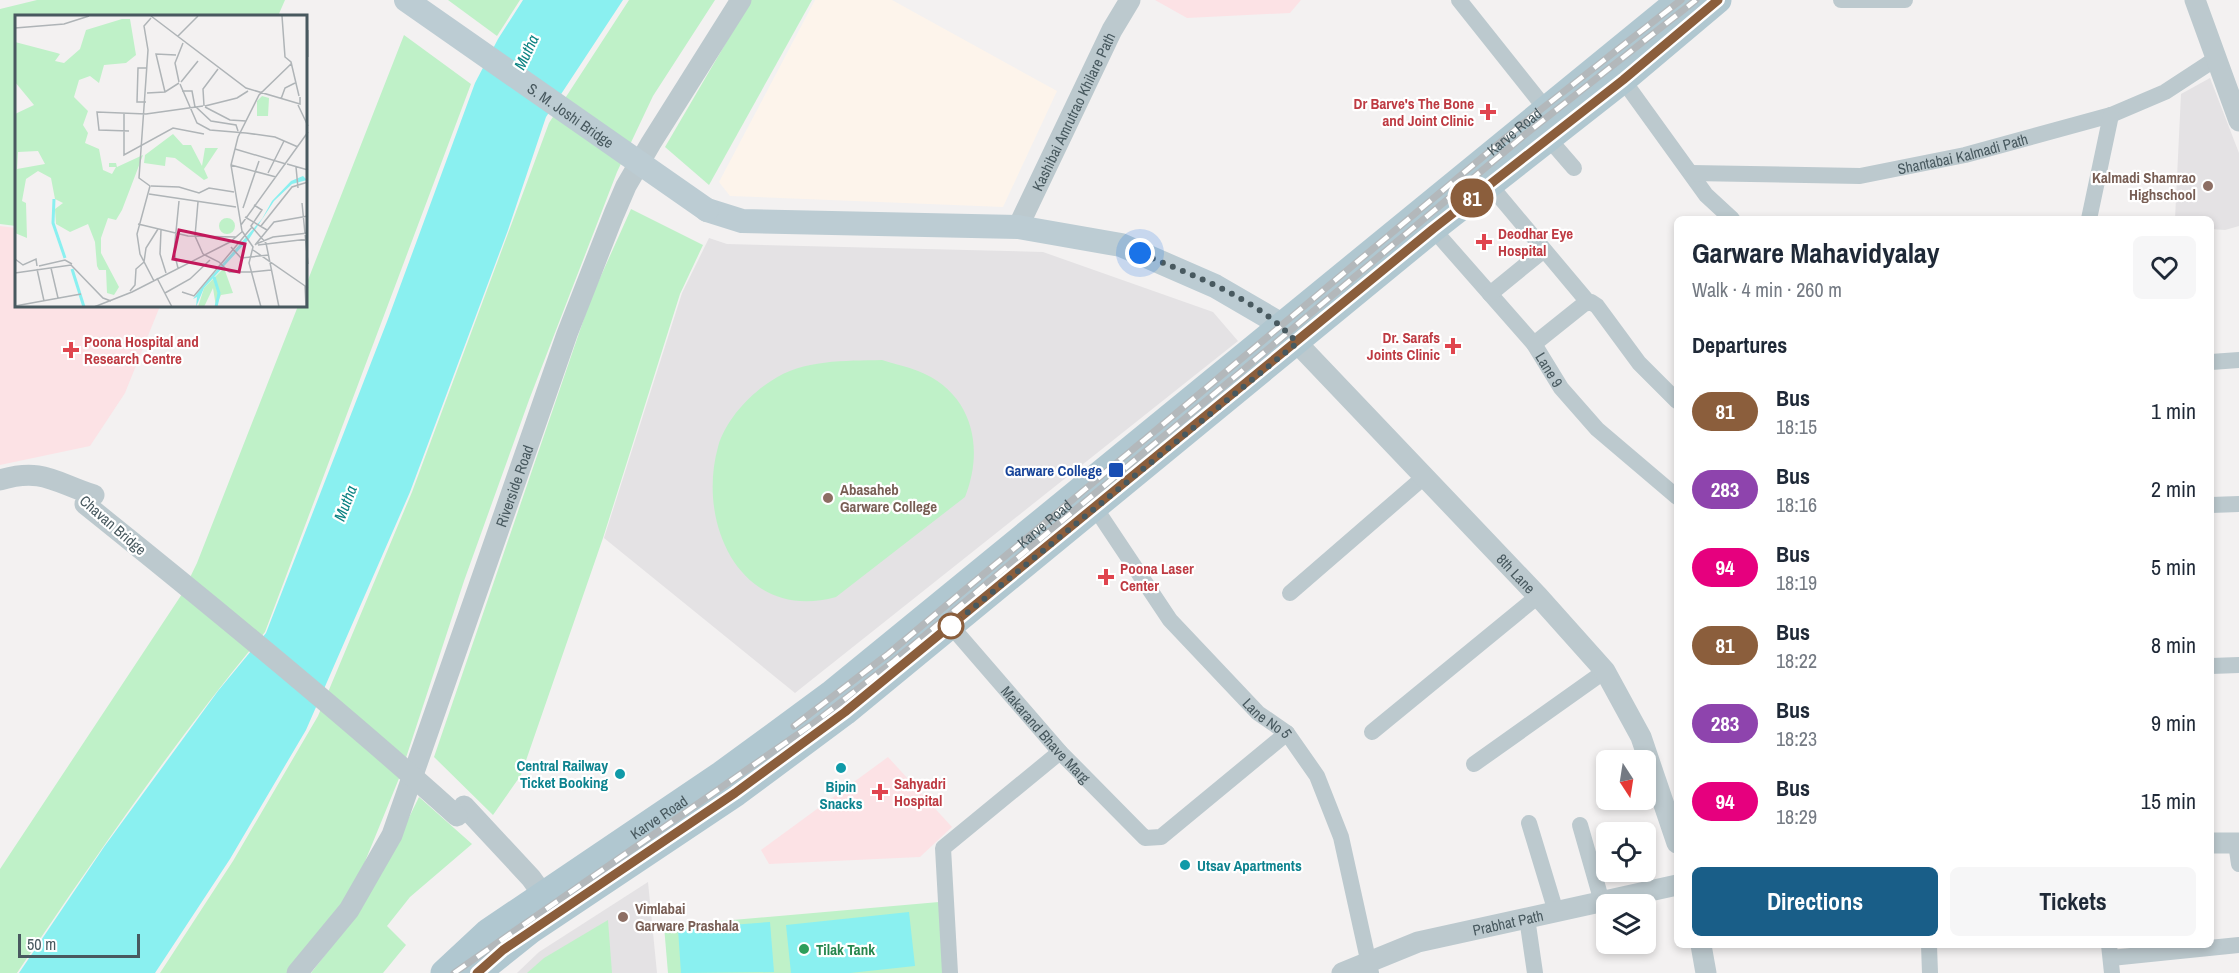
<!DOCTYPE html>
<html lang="en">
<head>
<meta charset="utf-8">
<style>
	body { margin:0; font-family:"Archivo Narrow",sans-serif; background:#f6f6f7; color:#1f2937; height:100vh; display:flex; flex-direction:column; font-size:22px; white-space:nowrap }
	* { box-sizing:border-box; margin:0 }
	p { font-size:20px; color:#747a83 }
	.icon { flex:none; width:33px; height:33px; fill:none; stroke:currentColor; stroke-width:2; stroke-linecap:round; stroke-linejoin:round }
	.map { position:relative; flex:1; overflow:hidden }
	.drawer { position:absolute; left:1674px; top:216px; width:540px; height:732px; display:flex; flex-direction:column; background:#fff; border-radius:9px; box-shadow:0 3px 9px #0003 }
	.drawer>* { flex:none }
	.badge { padding:0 12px; border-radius:20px; font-size:21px; line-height:39px }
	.needle { width:39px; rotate:168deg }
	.buttons { position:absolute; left:1596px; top:750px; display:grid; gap:12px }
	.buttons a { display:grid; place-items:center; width:60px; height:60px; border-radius:9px; background:#fff; box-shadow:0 3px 9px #0003; font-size:30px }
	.scale { position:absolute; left:18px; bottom:15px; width:122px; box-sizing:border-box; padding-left:6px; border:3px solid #48595f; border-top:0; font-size:16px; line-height:21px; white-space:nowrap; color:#48595f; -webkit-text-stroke:4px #fff; paint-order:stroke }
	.you { position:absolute; width:30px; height:30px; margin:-15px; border:4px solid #fff; border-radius:50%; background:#1a73e8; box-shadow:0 0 0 9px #1a73e833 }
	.map>.badge { position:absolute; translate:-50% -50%; box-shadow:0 0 0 3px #fff }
	h2 { padding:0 18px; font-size:22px; line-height:54px }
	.round { display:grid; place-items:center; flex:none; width:63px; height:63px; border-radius:9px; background:#f6f6f7 }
	.summary { display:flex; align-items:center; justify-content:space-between; height:102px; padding:0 18px }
	h1 { font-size:28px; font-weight:800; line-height:45px }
	.primary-button { display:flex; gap:12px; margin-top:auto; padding:12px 18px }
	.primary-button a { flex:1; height:69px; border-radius:9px; background:#195e88; color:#fff; font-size:24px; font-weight:800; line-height:69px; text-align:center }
	.primary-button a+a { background:#f6f6f7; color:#1f2937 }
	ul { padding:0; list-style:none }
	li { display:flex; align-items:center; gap:18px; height:78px; padding:0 18px }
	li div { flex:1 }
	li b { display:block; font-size:22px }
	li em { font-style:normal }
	li .badge { min-width:66px; font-weight:700; text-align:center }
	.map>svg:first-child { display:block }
	.commercial { fill:#fdf4eb }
	.education { fill:#e4e2e4 }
	.medical { fill:#fce2e5 }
	.green { fill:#bff1c8 }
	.water { fill:#8af0f0 }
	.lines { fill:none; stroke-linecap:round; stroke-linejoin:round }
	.minor { stroke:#bcc9ce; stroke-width:16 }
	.tertiary { stroke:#bcc9ce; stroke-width:21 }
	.secondary { stroke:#bcccd3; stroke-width:24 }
	.primary { stroke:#b0c7d0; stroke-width:27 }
	.rail-casing { stroke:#b3b8bb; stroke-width:7 }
	.rail { stroke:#fff; stroke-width:4.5; stroke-dasharray:14; stroke-linecap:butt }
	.tertiary-bridge { stroke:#bcc9ce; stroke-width:21 }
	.secondary-bridge { stroke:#bcccd3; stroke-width:24 }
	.line-casing { stroke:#fff; stroke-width:14 }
	.line { stroke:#8b5e3c; stroke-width:9 }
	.walk { stroke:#48595f; stroke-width:6; stroke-dasharray:0 10.8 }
	.health-dot { fill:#e0444e; stroke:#fff; stroke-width:2 }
	.education-dot { fill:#8d6e63; stroke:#fff; stroke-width:2 }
	.transit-dot { fill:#1a4fb4; stroke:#fff; stroke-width:2 }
	.stop-dot { fill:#fff; stroke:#8b5e3c; stroke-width:3 }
	.culture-dot { fill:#0f9aa8; stroke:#fff; stroke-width:2 }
	.leisure-dot { fill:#2e9e5b; stroke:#fff; stroke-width:2 }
	.labels { text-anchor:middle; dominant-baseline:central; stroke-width:4.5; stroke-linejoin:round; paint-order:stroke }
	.health-label { font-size:15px; font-weight:bold; fill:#be3a42; stroke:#fff; text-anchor:start }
	.street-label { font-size:15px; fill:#48595f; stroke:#fff }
	.education-label { font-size:15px; font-weight:bold; fill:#785e54; stroke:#fff; text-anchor:start }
	.transit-label { font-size:15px; font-weight:bold; fill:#164399; stroke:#fff; text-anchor:end }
	.culture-label { font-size:15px; font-weight:bold; fill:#0d838f; stroke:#fff; text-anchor:end }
	.leisure-label { font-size:15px; font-weight:bold; fill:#27864d; stroke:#fff; text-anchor:start }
	.water-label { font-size:16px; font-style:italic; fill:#0a8282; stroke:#fff }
	.inset-river { fill:none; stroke:#8af0f0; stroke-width:3 }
	.inset-road { fill:none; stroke:#afb4b7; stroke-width:1.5 }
	.view { fill:#c2185b; fill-opacity:0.15; stroke:#c2185b; stroke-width:3 }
	.inset-edge { fill:none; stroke:#48595f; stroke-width:3 }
</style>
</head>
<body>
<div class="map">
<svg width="2239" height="973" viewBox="0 0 2239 973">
	<rect width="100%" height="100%" fill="#f3f1f1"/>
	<!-- commercial -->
	<path class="commercial" d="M815,0H892L1057,91L1003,207L730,196L719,182Z"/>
	<!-- education -->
	<g class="education">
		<path d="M2210,78L2239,153V226L2225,230L2211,229V219H2175L2181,94Z"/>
		<path d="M709,238L727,244L1043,252L1213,312L1238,341L795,693L604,538L682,293Z"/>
		<path d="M648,882L657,973H517L539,952Z"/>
	</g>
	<!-- medical -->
	<g class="medical">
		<path d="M1155,0H1301L1290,13L1187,18Z"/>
		<path d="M0,226L16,228V306H160L125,393L90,446L0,465Z"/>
		<path d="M888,757L952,827L920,857L769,864L761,850Z"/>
	</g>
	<!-- green -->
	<g class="green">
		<path d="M37,0H285L278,16H16V226L0,224V9Z"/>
		<path d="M448,0H520L497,36Z"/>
		<path d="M629,0H715L653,96L617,172L529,400L464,581L400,776L355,886L289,973H160L233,861L318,716L412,492L549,123Z"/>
		<path d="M751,0H812L709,185L665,147Z"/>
		<path d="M404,35L471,84L265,632C175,740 96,856 17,973H0V869L182,594L197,563L298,306H306V285Z"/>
		<path d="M631,209L703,245L680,294L603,538L521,775L493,815L434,757L591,298Z"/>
		<path d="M882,360C894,364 906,366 918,371C972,392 985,447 965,497L836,597C743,623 696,526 718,447C725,421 749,395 771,381C803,359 845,361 882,360Z"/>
		<path d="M419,797L472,844L410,897L387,926L406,945L383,973H311C355,919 389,860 419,797Z"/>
		<path d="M939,902L945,973H668L664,926Z"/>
		<path d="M608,920L612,973H527L544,958Z"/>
	</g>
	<!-- water -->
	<g class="water">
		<path d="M523,0H623L546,117L508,230L410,492L306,730L230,859L155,973H19L104,847L218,691L266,633L388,319L475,83L498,39Z"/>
		<path d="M909,912L915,966L850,973H791L786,925Z"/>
		<path d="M770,922L774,972L681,973L678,929Z"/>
	</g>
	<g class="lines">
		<!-- minor -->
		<g class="minor">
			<path d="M1459,0L1545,108"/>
			<path d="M1841,0H1905"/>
			<path d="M1623,80L1706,195L1732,219"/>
			<path d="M1548,138L1574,168"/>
			<path id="s1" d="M1691,173L1860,176L1965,155L2111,115L2165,92L2217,58"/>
			<path d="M1489,184L1588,302"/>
			<path d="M2089,219L2111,115"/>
			<path id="s2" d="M1433,229L1534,344L1561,388L1597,429L1677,497"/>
			<path d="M1490,294L1544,250"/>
			<path d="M1534,344L1584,304L1591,302L1597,306L1639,363L1677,401"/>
			<path d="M2211,362L2239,360"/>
			<path d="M2211,505L2239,504"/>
			<path id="s3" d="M1096,509L1170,620L1258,713L1287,733L1317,776L1341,837L1371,973"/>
			<path d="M1290,593L1424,477"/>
			<path id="s4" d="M951,626L1060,752L1145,838L1161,837L1287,733"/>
			<path d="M2211,666L2239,665"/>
			<path d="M1372,732L1538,596"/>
			<path d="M1474,764L1605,671"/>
			<path d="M1529,823L1556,912"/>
			<path d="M1580,825L1602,902"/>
			<path d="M2236,843L2239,864"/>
			<path d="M1527,918L1535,973"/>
			<path d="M1929,945L1930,973"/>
			<path d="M2109,945L2112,973"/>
			<path d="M2111,958L2239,945"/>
			<path d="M950,973L943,848L1060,752"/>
		</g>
		<!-- tertiary -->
		<g class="tertiary">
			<path d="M2195,0L2239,121"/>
			<path id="s5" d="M1018,227L1112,30L1130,0"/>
			<path id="s6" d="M1297,343L1538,596L1605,671L1641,737L1677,843"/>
			<path d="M0,480C42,467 56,483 94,495"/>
			<path d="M464,806L531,878L552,907"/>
			<path d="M2211,843H2239"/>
			<path d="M1701,945L1706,973"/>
			<path id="s7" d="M297,973L349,910L392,835L567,334L614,214L626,186L651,143L741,0"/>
			<path id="s8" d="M1342,973L1418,942L1677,885"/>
		</g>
		<!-- secondary -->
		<path class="secondary" d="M707,210L742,221L1018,227L1121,245L1215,286L1282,325L1294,339"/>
		<!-- primary -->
		<g class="primary">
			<path id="s9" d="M444,973L488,932L722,774L831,694L1680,0"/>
			<path d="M477,973L531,930L736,793L845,712L1433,229L1623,80L1718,0"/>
		</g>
		<defs>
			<g id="rail">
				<path id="s10" d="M794,726L888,654L1521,125L1681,0"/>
				<path d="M454,973L814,723L894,661L1527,133L1696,0"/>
			</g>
		</defs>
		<!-- rail casing -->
		<use href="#rail" class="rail-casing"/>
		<!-- rail -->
		<use href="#rail" class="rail"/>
		<!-- tertiary-bridge -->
		<path class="tertiary-bridge" d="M85,504C211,605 337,708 457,816"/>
		<!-- secondary-bridge -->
		<path class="secondary-bridge" id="s11" d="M406,0L707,210"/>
	</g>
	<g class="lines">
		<defs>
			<path id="line" d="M477,973L503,950L735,793L845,712L1433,229L1623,80L1718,0"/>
		</defs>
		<!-- line casing -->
		<use href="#line" class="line-casing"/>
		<!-- line -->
		<use href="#line" class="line"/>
		<!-- walk -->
		<path class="walk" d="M951,626L1297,343C1259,298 1193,276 1140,253"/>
	</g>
	<!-- markers -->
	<g class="health-dot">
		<path d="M1485 103h6v6h6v6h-6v6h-6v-6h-6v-6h6z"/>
		<path d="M1481 233h6v6h6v6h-6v6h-6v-6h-6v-6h6z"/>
		<path d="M1450 337h6v6h6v6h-6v6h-6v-6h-6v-6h6z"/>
		<path d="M68 341h6v6h6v6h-6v6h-6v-6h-6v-6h6z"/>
		<path d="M1103 568h6v6h6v6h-6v6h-6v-6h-6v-6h6z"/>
		<path d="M877 783h6v6h6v6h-6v6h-6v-6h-6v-6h6z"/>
	</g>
	<g class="education-dot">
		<circle cx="2208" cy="186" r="6"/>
		<circle cx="828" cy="498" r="6"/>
		<circle cx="623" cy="917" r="6"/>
	</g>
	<rect class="transit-dot" x="1108" y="462" width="16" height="16" rx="3"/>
	<circle class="stop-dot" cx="951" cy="626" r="12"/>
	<g class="culture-dot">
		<circle cx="841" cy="768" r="6"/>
		<circle cx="620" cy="774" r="6"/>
		<circle cx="1185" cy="865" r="6"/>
	</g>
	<circle class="leisure-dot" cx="804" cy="949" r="6"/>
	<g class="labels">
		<!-- health labels -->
		<g class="health-label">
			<text x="1474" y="103" text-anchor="end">Dr Barve's The Bone<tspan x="1474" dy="17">and Joint Clinic</tspan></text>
			<text x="1498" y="233">Deodhar Eye<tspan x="1498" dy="17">Hospital</tspan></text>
			<text x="1440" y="337" text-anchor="end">Dr. Sarafs<tspan x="1440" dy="17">Joints Clinic</tspan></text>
			<text x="84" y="341">Poona Hospital and<tspan x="84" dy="17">Research Centre</tspan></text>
			<text x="1120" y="568">Poona Laser<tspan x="1120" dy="17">Center</tspan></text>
			<text x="894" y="783">Sahyadri<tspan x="894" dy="17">Hospital</tspan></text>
		</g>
		<!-- street labels -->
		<g class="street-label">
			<text stroke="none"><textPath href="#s5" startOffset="128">Kashibai Amrutrao Khilare Path</textPath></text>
			<text stroke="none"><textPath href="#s11" startOffset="201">S. M. Joshi Bridge</textPath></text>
			<text stroke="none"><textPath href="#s10" startOffset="934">Karve Road</textPath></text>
			<text stroke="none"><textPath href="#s1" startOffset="274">Shantabai Kalmadi Path</textPath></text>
			<text stroke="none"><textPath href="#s2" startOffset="183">Lane 9</textPath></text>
			<text stroke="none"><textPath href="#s7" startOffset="538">Riverside Road</textPath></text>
			<text stroke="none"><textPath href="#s10" startOffset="322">Karve Road</textPath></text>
			<text transform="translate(113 525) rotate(41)">Chavan Bridge</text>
			<text stroke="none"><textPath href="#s6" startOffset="318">8th Lane</textPath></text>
			<text stroke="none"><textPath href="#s3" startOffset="272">Lane No 5</textPath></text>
			<text stroke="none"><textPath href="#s4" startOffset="144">Makarand Bhave Marg</textPath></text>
			<text stroke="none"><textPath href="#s9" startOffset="266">Karve Road</textPath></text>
			<text stroke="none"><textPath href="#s8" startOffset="174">Prabhat Path</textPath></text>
		</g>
		<!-- education labels -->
		<g class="education-label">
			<text x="2196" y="177" text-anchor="end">Kalmadi Shamrao<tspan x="2196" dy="17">Highschool</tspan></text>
			<text x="840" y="489">Abasaheb<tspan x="840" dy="17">Garware College</tspan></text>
			<text x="635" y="908">Vimlabai<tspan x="635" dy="17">Garware Prashala</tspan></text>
		</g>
		<!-- transit labels -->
		<g class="transit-label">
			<text x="1102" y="470">Garware College</text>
		</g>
		<!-- culture labels -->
		<g class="culture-label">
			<text x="608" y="765">Central Railway<tspan x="608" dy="17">Ticket Booking</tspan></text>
			<text x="841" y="786" text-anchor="middle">Bipin<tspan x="841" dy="17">Snacks</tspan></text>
			<text x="1197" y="865" text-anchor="start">Utsav Apartments</text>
		</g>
		<!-- leisure labels -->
		<g class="leisure-label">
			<text x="816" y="949">Tilak Tank</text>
		</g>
		<!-- water labels -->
		<g class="water-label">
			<text transform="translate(526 52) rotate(-65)">Mutha</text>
			<text transform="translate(345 503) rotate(-69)">Mutha</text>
		</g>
	</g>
	<!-- overview -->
	<g transform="translate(15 15)">
		<rect width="292" height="292" fill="#f3f1f1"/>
		<path d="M107,4H115L121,40L111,48L89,50L84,68L75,61L64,65L59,82L73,96L68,110L73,118L70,128L84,134L88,155L97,159L101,152H94V148H101L102,152L128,140L107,195L101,205L93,203L86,223V238L104,272L99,280L92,278L91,255H84L82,251L80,227L73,209L55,217L41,209L40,194L48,188L40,184L36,163L23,156L11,164L7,186L11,188L12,223L0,218V99L19,90L0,67V27L42,38L45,39L40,46L49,48L65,34L71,15ZM23,136L30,149L2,154L3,137ZM247,81L254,83L253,101H242V86ZM158,119L168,130H176L187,151L190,133H203L189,154L193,163L189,165L160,143L151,142L150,151L129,148L130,140ZM204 211a8 8 0 1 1 16 0a8 8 0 1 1-16 0ZM209,253L218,278L206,280L201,292L198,273L189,292H183L189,273Z" fill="#bff1c8" fill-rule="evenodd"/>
		<path d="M288,161L292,165L277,169L259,186L234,224L189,273L181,292L182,282L178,284L187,272L247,204L257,186L276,166Z" fill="#8af0f0"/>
		<path class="inset-river" d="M39,184L38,208L50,243M57,254L69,292M199,262L204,278L201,292"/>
		<path class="inset-road" d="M136,1L231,73L285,89V82M267,1L270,42L276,47L284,81M136,3L129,11L133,35L124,163L135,171L122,219L125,239L139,266M0,13L49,9L74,1M293,15V42M163,21L183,1M164,67L160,48L168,28M166,67L183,46M165,69L182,108L195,115L231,118M167,76H177L180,92M150,77L141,39L161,40M132,78L150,77L164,68M266,84L270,73L280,68M131,87H122L123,53H132M283,90L293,111M189,91L188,74L203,54M190,91L222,83L233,76M181,92L196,106L221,110L223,116M190,92L215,105L231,106M109,98V140L158,113L189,119M131,99L188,91M114,116L84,115L82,97L131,99M231,118L260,122L283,132M220,134L271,149M272,149L293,155M216,150L261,162M281,152L283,173M253,158L269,126M136,171L164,172L184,178L194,173L219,177M134,179L221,192M183,187L180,221L188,239M287,188L293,249M239,190L247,195L236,211L251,228L264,292M228,193L244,146M230,202L252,215M123,209L173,221L221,222M226,210L293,117M246,211L277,172L293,167M146,215L145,239L151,258M241,229L258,222L293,218M240,230L259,207L293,201M243,230L293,224M216,232L226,243L254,240M238,235L293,273M188,239L204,247L214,257M0,244L8,250L21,244L22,251M129,247L131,233L143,214M24,251L50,245L57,249M36,253L43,283M163,253L159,237L164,186M22,254L29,286M214,257H237M237,257L256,255M0,258L56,250L88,283L96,286M142,263L157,292M290,271L291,292M115,276L120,270L121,254L129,247M167,277L179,281L237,212M150,278L175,264L195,245M0,291L66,279M79,292L117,277L215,227L228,216M246,292L234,248L238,232L227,216L216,150L223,122L244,80L277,48"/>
		<path class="view" d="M164,215L230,229L224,257L158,244Z"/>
		<rect width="292" height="292" class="inset-edge"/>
	</g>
</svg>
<div class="buttons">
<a><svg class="needle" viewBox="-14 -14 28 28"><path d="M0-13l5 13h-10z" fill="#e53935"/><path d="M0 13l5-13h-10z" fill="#747a83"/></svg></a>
<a><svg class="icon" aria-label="locate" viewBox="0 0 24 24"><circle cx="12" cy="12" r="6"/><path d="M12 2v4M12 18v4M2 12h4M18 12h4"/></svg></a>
<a><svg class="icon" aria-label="layers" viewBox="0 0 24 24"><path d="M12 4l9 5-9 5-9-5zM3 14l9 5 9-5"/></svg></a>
</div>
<div class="scale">50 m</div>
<div class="you" style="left:1140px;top:253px"></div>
<b class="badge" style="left:1472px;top:198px;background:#8b5e3c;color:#fff">81</b>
<section class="drawer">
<div class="summary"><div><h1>Garware Mahavidyalay</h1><p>Walk · 4 min · 260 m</p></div><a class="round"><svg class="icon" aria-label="heart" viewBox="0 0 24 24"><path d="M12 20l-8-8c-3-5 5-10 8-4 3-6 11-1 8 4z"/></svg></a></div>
<h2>Departures</h2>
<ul>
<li><span class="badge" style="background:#8b5e3c;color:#fff">81</span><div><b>Bus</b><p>18:15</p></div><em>1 min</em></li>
<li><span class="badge" style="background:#8e44ad;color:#fff">283</span><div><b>Bus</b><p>18:16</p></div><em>2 min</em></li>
<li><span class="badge" style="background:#e6007e;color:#fff">94</span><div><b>Bus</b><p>18:19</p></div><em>5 min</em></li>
<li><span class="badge" style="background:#8b5e3c;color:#fff">81</span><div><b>Bus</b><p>18:22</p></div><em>8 min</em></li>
<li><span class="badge" style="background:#8e44ad;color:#fff">283</span><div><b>Bus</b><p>18:23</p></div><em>9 min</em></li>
<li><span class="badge" style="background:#e6007e;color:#fff">94</span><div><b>Bus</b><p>18:29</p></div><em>15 min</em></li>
</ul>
<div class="primary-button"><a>Directions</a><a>Tickets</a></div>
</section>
</div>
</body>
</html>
